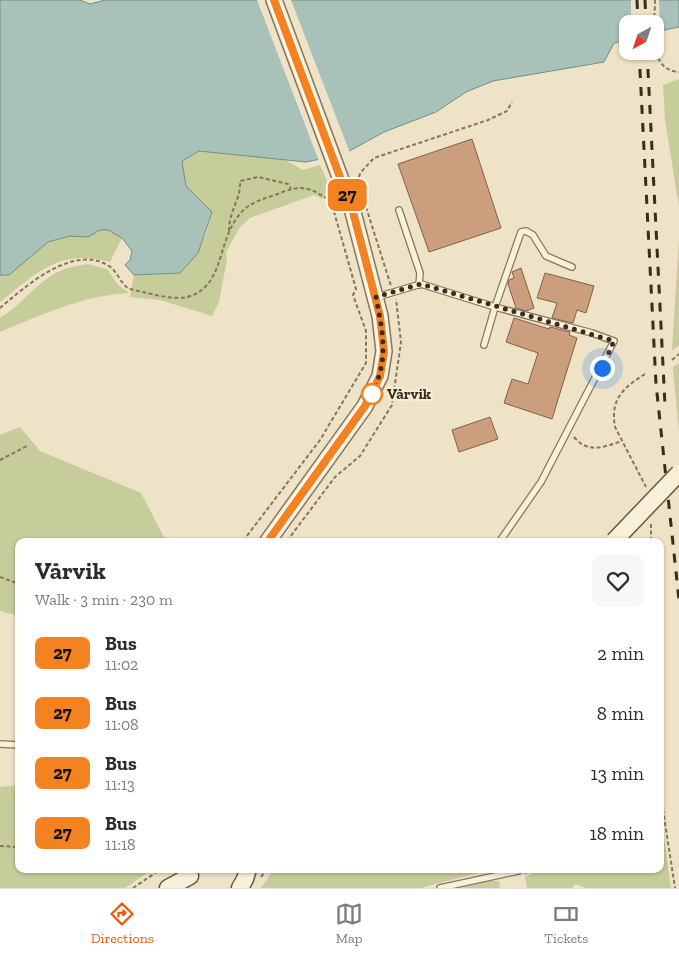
<!DOCTYPE html>
<html lang="en">
<head>
<meta charset="utf-8">
<style>
	body { margin:0; font-family:"Zilla Slab",serif; background:#f7f7f7; color:#2b2b33; height:100vh; display:flex; flex-direction:column; font-size:19px; white-space:nowrap }
	* { box-sizing:border-box; margin:0 }
	p { font-size:16px; color:#7c7c81 }
	.icon { flex:none; width:28px; height:28px; fill:none; stroke:currentColor; stroke-width:2; stroke-linecap:round; stroke-linejoin:round }
	.map { position:relative; flex:1; overflow:hidden }
	.drawer { position:absolute; left:15px; top:538px; width:649px; height:335px; display:flex; flex-direction:column; background:#fff; border-radius:10px; box-shadow:0 1px 4px #0004 }
	.drawer>* { flex:none }
	.badge { padding:0 10px; border-radius:8px; font-size:18px; line-height:32px }
	.needle { width:32px; rotate:220deg }
	.tools { position:absolute; left:619px; top:15px; display:grid; gap:10px }
	.tools a { display:grid; place-items:center; width:45px; height:45px; border-radius:10px; background:#fff; box-shadow:0 1px 4px #0004; font-size:25px }
	.you { position:absolute; width:25px; height:25px; margin:-12px; border:4px solid #fff; border-radius:50%; background:#1a73e8; box-shadow:0 0 0 8px #1a73e833 }
	.map>.badge { position:absolute; translate:-50% -50%; box-shadow:0 0 0 2px #fff }
	.round { display:grid; place-items:center; flex:none; width:52px; height:52px; border-radius:10px; background:#f7f7f7 }
	.head { display:flex; align-items:center; justify-content:space-between; height:85px; padding:0 20px }
	h1 { font-size:24px; font-weight:800; line-height:38px }
	ul { padding:0; list-style:none }
	li { display:flex; align-items:center; gap:15px; height:60px; padding:0 20px }
	li div { flex:1 }
	li b { display:block; font-size:19px }
	li em { font-style:normal }
	li .badge { min-width:55px; font-weight:700; text-align:center }
	.menu { display:flex; justify-content:space-around; align-items:center; height:70px; border-top:1px solid #e1e1e2; background:#fff; font-size:14px; color:#7c7c81 }
	.menu a { display:grid; justify-items:center; gap:2px }
	.menu .active { color:#ea580c }
	.map>svg:first-child { display:block }
	.green { fill:#c6cc9a }
	.water { fill:#a8c2ba; stroke:#6e9088 }
	.pier { fill:#eee3c7 }
	.building { fill:#cb9f7d; stroke:#885f42 }
	.lines { fill:none; stroke-linecap:round; stroke-linejoin:round }
	.service-casing { stroke:#89755c; stroke-width:8 }
	.tertiary-casing { stroke:#89755c; stroke-width:18 }
	.secondary-casing { stroke:#6b563f; stroke-width:19 }
	.path { stroke:#89755c; stroke-width:2; stroke-dasharray:4 2.5; stroke-linecap:butt }
	.service { stroke:#f9f0da; stroke-width:5.5 }
	.tertiary { stroke:#f9f0da; stroke-width:15 }
	.secondary { stroke:#f9f0da; stroke-width:16 }
	.rail { stroke:#3a2d20; stroke-width:3; stroke-dasharray:9 9; stroke-linecap:butt }
	.secondary-bridge-casing { stroke:#6b563f; stroke-width:19; stroke-linecap:butt }
	.secondary-bridge { stroke:#f9f0da; stroke-width:16 }
	.line-casing { stroke:#fff; stroke-width:11 }
	.line { stroke:#f58220; stroke-width:8 }
	.walk { stroke:#3a2d20; stroke-width:5; stroke-dasharray:0 9 }
	.stop-dot { fill:#fff; stroke:#f58220; stroke-width:2.5 }
	.labels { text-anchor:middle; dominant-baseline:central; stroke-width:4.5; stroke-linejoin:round; paint-order:stroke }
	.stop-label { font-size:15px; font-weight:bold; fill:#3a2d20; stroke:#f5edd6; text-anchor:start }
</style>
</head>
<body>
<div class="map">
<svg width="679" height="888" viewBox="0 0 679 888">
	<rect width="100%" height="100%" fill="#eee3c7"/>
	<!-- green -->
	<g class="green">
		<path d="M679,79V207L665,120L663,85Z"/>
		<path d="M199,151L283,159L303,170L320,165L329,185L323,199L314,195L250,218L240,227L226,252L227,260L219,302L212,316L160,300L130,297L134,275L180,273C199,253 206,239 212,212L186,186L182,161Z"/>
		<path d="M100,230H108L122,238L110,262C59,248 38,272 0,302V275H9C27,258 45,238 70,236C83,235 88,237 100,230Z"/>
		<path d="M679,238V345L672,351Z"/>
		<path d="M87,264L107,269L118,285L129,293C84,295 41,315 0,332V318C22,305 36,282 60,271C68,267 79,266 87,264Z"/>
		<path d="M679,363V433L673,367Z"/>
		<path d="M20,427L40,451L141,493L166,541H19V616L0,611V435Z"/>
		<path d="M19,785V869H153L125,888H0V787Z"/>
		<path d="M660,808L671,888H586L575,884L572,888H527L525,877L544,869H660V867L661,869Z"/>
		<path d="M274,869H492L421,888H261Z"/>
		<path d="M488,881H499L500,888H461Z"/>
	</g>
	<!-- water -->
	<path class="water" d="M0,0H80L90,4L105,0H679V27L655,32V24H628L627,40L614,43L604,62L493,81L466,92L436,112L384,132L344,154L306,162L199,151L182,161L186,186L212,212L198,253L180,273L134,275L125,265L130,260L132,251L122,238L108,230H100L88,237L70,236L48,242L9,275H0Z"/>
	<!-- pier -->
	<g class="pier">
		<path d="M257,0H291L350,153L319,161Z"/>
		<path d="M631,0H659L660,33L655,35V24H631Z"/>
	</g>
	<!-- building -->
	<g class="building">
		<path d="M472,139L501,228L429,252L398,164Z"/>
		<path d="M521,268L534,308L526,311L516,308L508,284L509,280L514,278L512,272Z"/>
		<path d="M545,273L594,286L586,313L577,310L573,323L552,318L557,303L537,298Z"/>
		<path d="M514,318L549,329L550,327L570,332L569,335L577,338L552,419L504,403L512,379L528,384L538,353L506,342Z"/>
		<path d="M490,417L498,439L459,452L452,430Z"/>
	</g>
	<g class="lines">
		<defs>
			<g id="service">
				<path d="M399,210L420,273L419,285"/>
				<path d="M377,297L421,284L495,307L521,232L526,231L533,235L546,256L572,267"/>
				<path d="M484,345L495,307L592,333L614,341L541,482L500,541"/>
				<path d="M0,744L19,745"/>
				<path d="M440,888L518,871"/>
			</g>
			<path id="tertiary" d="M268,541L365,406L380,376L384,351L380,316L353,212L274,0"/>
			<g id="secondary">
				<path d="M168,888L190,876"/>
				<path d="M240,888L245,879L248,869"/>
			</g>
		</defs>
		<!-- service casing -->
		<use href="#service" class="service-casing"/>
		<!-- tertiary casing -->
		<use href="#tertiary" class="tertiary-casing"/>
		<!-- secondary casing -->
		<use href="#secondary" class="secondary-casing"/>
		<!-- path -->
		<g class="path">
			<path d="M655,0C655,24 646,70 679,72"/>
			<path d="M356,183L361,172L374,158L488,120L507,111L512,102"/>
			<path d="M366,207L391,286"/>
			<path d="M229,231C229,210 241,200 240,181L258,177L288,184L291,189"/>
			<path d="M0,308C25,287 73,243 109,266C118,272 120,283 129,289C147,292 176,303 193,295C227,281 216,232 247,207C256,201 265,198 275,195C302,184 307,186 331,201"/>
			<path d="M672,360L679,354"/>
			<path d="M645,374C623,388 610,399 615,427L646,487"/>
			<path d="M574,437C588,454 604,447 622,441"/>
			<path d="M0,460L27,446"/>
			<path d="M651,524V541"/>
			<path d="M243,541L320,440L366,363V331L353,295L356,289L331,201L333,196"/>
			<path d="M287,541L335,477L360,456L392,405L401,342L396,299"/>
			<path d="M0,577L19,584"/>
			<path d="M660,790L675,888"/>
			<path d="M0,846L19,847"/>
			<path d="M525,873L536,869"/>
			<path d="M261,877L267,869"/>
			<path d="M133,888L161,869"/>
		</g>
		<!-- service -->
		<use href="#service" class="service"/>
		<!-- tertiary -->
		<use href="#tertiary" class="tertiary"/>
		<!-- secondary -->
		<use href="#secondary" class="secondary"/>
		<!-- rail -->
		<g class="rail">
			<path d="M637,0L638,24"/>
			<path d="M645,0L646,24"/>
			<path d="M639,51L656,384L679,600"/>
			<path d="M647,51L665,405"/>
		</g>
		<defs>
			<path id="secondary-bridge" d="M614,541L679,473"/>
		</defs>
		<!-- secondary-bridge casing -->
		<use href="#secondary-bridge" class="secondary-bridge-casing"/>
		<!-- secondary-bridge -->
		<use href="#secondary-bridge" class="secondary-bridge"/>
	</g>
	<g class="lines">
		<defs>
			<path id="line" d="M268,541L365,406L380,376L384,352L380,316L353,212L274,0"/>
		</defs>
		<!-- line casing -->
		<use href="#line" class="line-casing"/>
		<!-- line -->
		<use href="#line" class="line"/>
		<!-- walk -->
		<path class="walk" d="M372,394C389,358 383,335 376,297L421,284L614,341L602,368"/>
	</g>
	<!-- markers -->
	<circle class="stop-dot" cx="372" cy="394" r="10"/>
	<g class="labels">
		<!-- stop labels -->
		<g class="stop-label">
			<text x="387" y="394">Vårvik</text>
		</g>
	</g>
</svg>
<div class="tools">
<a><svg class="needle" viewBox="-14 -14 28 28"><path d="M0-13l5 13h-10z" fill="#e53935"/><path d="M0 13l5-13h-10z" fill="#7c7c81"/></svg></a>
</div>
<div class="you" style="left:602px;top:368px"></div>
<b class="badge" style="left:347px;top:195px;background:#f58220;color:#111">27</b>
<section class="drawer">
<div class="head"><div><h1>Vårvik</h1><p>Walk · 3 min · 230 m</p></div><a class="round"><svg class="icon" aria-label="heart" viewBox="0 0 24 24"><path d="M12 20l-8-8c-3-5 5-10 8-4 3-6 11-1 8 4z"/></svg></a></div>
<ul>
<li><span class="badge" style="background:#f58220;color:#111">27</span><div><b>Bus</b><p>11:02</p></div><em>2 min</em></li>
<li><span class="badge" style="background:#f58220;color:#111">27</span><div><b>Bus</b><p>11:08</p></div><em>8 min</em></li>
<li><span class="badge" style="background:#f58220;color:#111">27</span><div><b>Bus</b><p>11:13</p></div><em>13 min</em></li>
<li><span class="badge" style="background:#f58220;color:#111">27</span><div><b>Bus</b><p>11:18</p></div><em>18 min</em></li>
</ul>
</section>
</div>
<nav class="menu">
<a class="active"><svg class="icon" aria-label="directions" viewBox="0 0 24 24"><path d="M12 3l9 9-9 9-9-9zM9 14v-3h6M13 9l2 2-2 2"/></svg>Directions</a>
<a><svg class="icon" aria-label="map" viewBox="0 0 24 24"><path d="M3 6l6-2 6 2 6-2v14l-6 2-6-2-6 2zM9 4v14M15 6v14"/></svg>Map</a>
<a><svg class="icon" aria-label="tickets" viewBox="0 0 24 24"><path d="M3 7h18v10H3zM15 7v10"/></svg>Tickets</a>
</nav>
</body>
</html>
